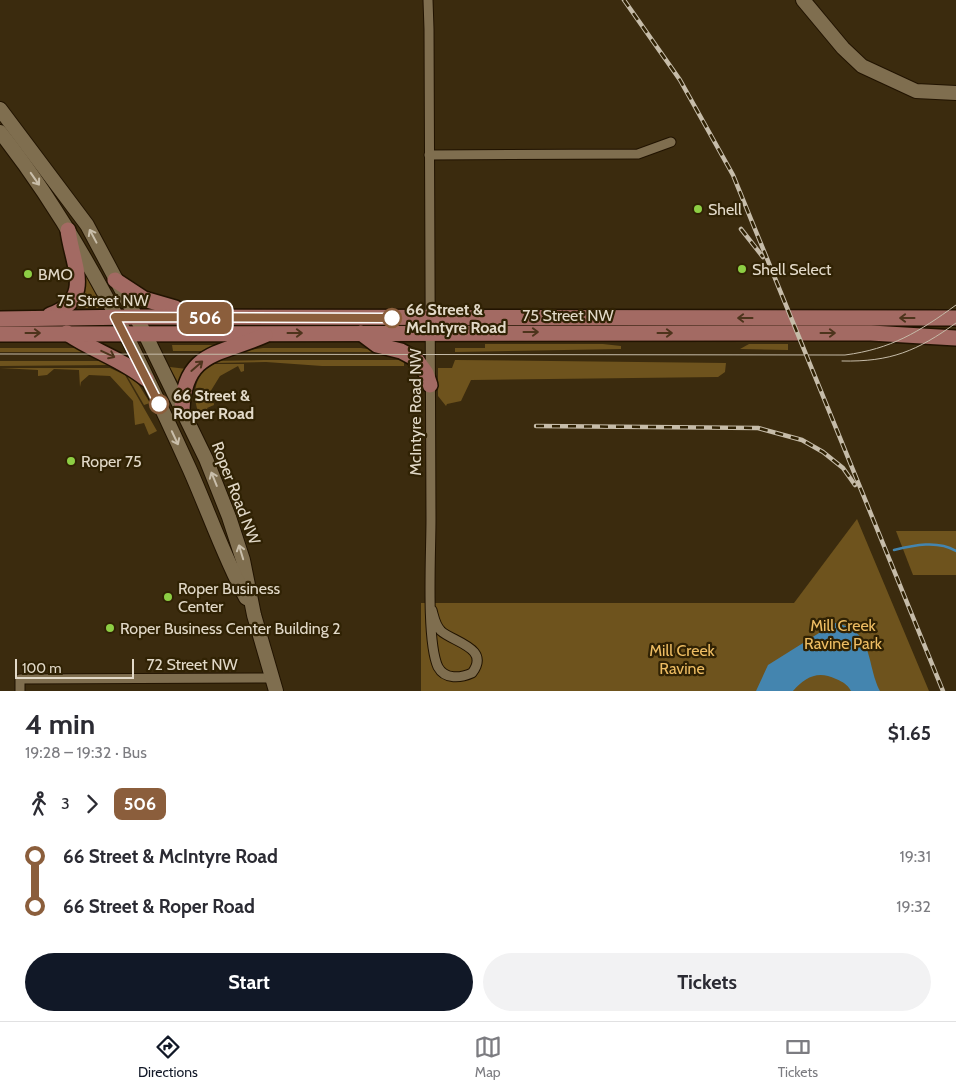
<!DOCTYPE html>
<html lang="en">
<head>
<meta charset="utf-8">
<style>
	body { margin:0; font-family:Cabin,sans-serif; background:#f2f2f3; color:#2b2b33; height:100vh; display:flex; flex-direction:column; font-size:19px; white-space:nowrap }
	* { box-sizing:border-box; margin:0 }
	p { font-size:16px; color:#7c7c81 }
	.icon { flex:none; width:28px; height:28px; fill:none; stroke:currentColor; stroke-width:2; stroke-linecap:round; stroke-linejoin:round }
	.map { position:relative; height:691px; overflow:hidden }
	.sheet { display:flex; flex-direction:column; background:#fff; flex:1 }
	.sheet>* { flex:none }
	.badge { padding:0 10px; border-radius:8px; font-size:18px; line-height:32px }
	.scale { position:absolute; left:15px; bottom:12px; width:119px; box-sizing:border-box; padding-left:5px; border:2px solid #e2d9c8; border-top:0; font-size:14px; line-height:18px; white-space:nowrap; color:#e2d9c8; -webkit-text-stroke:4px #302204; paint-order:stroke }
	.map>.badge { position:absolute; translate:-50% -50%; box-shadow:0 0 0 2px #fff }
	.legs { display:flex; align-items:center; gap:8px; height:55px; padding:0 25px; font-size:16px }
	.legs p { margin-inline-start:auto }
	.overview { display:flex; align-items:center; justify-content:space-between; height:85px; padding:0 25px }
	h1 { font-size:28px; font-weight:700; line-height:38px }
	.cta { display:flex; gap:10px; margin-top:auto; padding:10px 25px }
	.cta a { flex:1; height:58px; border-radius:30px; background:#111827; color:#fff; font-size:20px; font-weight:700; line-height:58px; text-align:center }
	.cta a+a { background:#f2f2f3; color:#2b2b33 }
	ul { padding:0 25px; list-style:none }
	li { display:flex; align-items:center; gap:18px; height:50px; font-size:19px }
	li i { display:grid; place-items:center; width:8px; height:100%; margin:0 6px; background:currentColor }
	li i::after { content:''; width:12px; height:12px; margin:-6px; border:4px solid; border-radius:50%; background:#fff }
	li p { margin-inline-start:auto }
	li:first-child i { background:linear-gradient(#0000 50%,currentColor 0) }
	li:last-child i { background:linear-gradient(currentColor 50%,#0000 0) }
	.tabs { display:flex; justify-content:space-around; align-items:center; height:70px; border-top:1px solid #e1e1e2; background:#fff; font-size:14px; color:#7c7c81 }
	.tabs a { display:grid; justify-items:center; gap:2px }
	.tabs .on { color:#111827 }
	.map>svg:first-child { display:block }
	.green { fill:#6e531d }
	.water { fill:#4485af }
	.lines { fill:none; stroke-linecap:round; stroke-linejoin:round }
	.stream { stroke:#4485af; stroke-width:2.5 }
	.street-casing { stroke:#211300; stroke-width:11 }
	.secondary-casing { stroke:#211300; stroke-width:16 }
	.primary-casing { stroke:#211300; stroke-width:18 }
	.street { stroke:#7f6e4f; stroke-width:9 }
	.secondary { stroke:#7f6e4f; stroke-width:14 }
	.primary { stroke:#a36a63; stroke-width:15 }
	.tram { stroke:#c6bca9; stroke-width:1 }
	.rail-casing { stroke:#c6bca9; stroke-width:4.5 }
	.rail { stroke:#302204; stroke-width:2.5; stroke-dasharray:8; stroke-linecap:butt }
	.oneway { stroke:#c9beaa }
	.oneway2 { stroke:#4d341c }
	.line-1-casing { stroke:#fff; stroke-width:11 }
	.line-1 { stroke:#8b5e3c; stroke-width:8 }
	.poi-dot { fill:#8dce44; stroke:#302204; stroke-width:2 }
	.stop-1-dot { fill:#fff; stroke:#8b5e3c; stroke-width:2.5 }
	.labels { text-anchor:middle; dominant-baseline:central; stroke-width:4.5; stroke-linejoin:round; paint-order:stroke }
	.poi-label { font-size:16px; fill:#e2d9c8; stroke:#302204; text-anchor:start }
	.street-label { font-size:16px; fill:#e2d9c8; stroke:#302204 }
	.stop-label { font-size:16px; font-weight:bold; fill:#e2d9c8; stroke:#302204; text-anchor:start }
	.park-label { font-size:16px; fill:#eebd63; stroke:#302204 }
</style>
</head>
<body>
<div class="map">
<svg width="956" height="691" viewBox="0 0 956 691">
	<rect width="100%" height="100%" fill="#3b2b0e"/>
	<!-- green -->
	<g class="green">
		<path d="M80,263L101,304V305L80,296Z"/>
		<path d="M79,299L98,307L99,308H76Z"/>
		<path d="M485,344H603L621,346V349L455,352V348H485Z"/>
		<path d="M749,344H788V350L740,349Z"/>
		<path d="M172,345H226L209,351H173Z"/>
		<path d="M0,348H77L93,352H0Z"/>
		<path d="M263,348H361L388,352H234Z"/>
		<path d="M264,360H404V366H322L266,362L212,363V361Z"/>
		<path d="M455,360L726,363L725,372L718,377L471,380L461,401L447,404L446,406L438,396V368H452Z"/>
		<path d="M0,361H108L109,365L0,366Z"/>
		<path d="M214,364H244V371L241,372L238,366L220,376L207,397L213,399L214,405L207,408L210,415L201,419C192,399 191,376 214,364Z"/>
		<path d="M170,367L187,369L179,384L170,368Z"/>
		<path d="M0,368H110L125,375L157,431L149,435L144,423L135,425L133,401L110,376L89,375L81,382L80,387L79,370L54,369L47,375L38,376V370Z"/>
		<path d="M126,374L134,377L150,403L144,405Z"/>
		<path d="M857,519L929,691H421V603H794Z"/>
		<path d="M896,531H956V575H913Z"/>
	</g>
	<!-- water -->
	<path class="water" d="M835,623C874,630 866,663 880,691H851C847,684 843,682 836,679C818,670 805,677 793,691H756L768,665Z"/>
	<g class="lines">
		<!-- stream -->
		<path class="stream" d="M894,550C914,545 938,540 956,551"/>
		<defs>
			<g id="street">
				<path d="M428,0L429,29C429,193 429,357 431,520C431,553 426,641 438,667C445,680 461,678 472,673C491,648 453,642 441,631C435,625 434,617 432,610"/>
				<path d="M429,155L638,154L671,142"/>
				<path d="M20,691V679L273,678"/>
			</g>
			<g id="secondary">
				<path d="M803,0L843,48L862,66L916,91L956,93"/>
				<path d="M0,109L87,225L144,332L206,459L229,517L243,560L254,615L276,691"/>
				<path d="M0,132C80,233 137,353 190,470C209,513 224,557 246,598"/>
			</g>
			<g id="primary">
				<path d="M115,280L144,299L175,308L188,318"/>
				<path d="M50,315C95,299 72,264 68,230"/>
				<path d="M0,319L135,317L956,318"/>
				<path d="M67,333C93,351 122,359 146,379"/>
				<path d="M361,333L377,345L401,351L416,359L426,373L430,385"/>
				<path d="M0,334L798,333H871L956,338"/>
				<path d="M182,410C184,350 221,355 265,335"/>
			</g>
		</defs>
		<!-- street casing -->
		<use href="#street" class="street-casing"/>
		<!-- secondary casing -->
		<use href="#secondary" class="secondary-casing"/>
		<!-- primary casing -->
		<use href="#primary" class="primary-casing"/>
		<!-- street -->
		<use href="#street" class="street"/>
		<!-- secondary -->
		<use href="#secondary" class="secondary"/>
		<!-- primary -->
		<use href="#primary" class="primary"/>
		<!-- tram -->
		<g class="tram">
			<path d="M0,354L845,355C891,349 919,332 956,305"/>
			<path d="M842,361C891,362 917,351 956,323"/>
		</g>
		<defs>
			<g id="rail">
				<path d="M624,0L680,80L733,175L943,691"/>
				<path d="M741,229L763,257"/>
				<path d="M536,426L758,428L802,440L823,452L843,468L855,485"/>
			</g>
		</defs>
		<!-- rail casing -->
		<use href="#rail" class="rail-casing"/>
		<!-- rail -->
		<use href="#rail" class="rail"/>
	</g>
	<!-- one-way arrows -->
	<defs><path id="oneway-shaft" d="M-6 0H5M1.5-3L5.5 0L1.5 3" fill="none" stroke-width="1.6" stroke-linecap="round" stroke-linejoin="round" transform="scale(1.25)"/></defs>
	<g class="oneway">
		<use href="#oneway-shaft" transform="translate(35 179) rotate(55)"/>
		<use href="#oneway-shaft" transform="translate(93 236) rotate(-118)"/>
		<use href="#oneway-shaft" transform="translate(175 438) rotate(65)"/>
		<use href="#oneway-shaft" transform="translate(214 479) rotate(-112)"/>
		<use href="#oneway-shaft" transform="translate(241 552) rotate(-107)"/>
	</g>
	<g class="oneway2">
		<use href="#oneway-shaft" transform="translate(745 318) rotate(-180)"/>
		<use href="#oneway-shaft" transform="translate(907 318) rotate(-180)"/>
		<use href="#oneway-shaft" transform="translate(531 332)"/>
		<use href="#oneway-shaft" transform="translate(33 333)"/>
		<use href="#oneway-shaft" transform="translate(295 333)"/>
		<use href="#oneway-shaft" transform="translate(665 333)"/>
		<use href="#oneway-shaft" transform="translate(828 333)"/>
		<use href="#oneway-shaft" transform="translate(108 354) rotate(25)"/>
		<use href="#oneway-shaft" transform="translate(197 366) rotate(-41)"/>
	</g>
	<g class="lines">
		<defs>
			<path id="line-1" d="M159,404L115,317L392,318"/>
		</defs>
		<!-- line-1 casing -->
		<use href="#line-1" class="line-1-casing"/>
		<!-- line-1 -->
		<use href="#line-1" class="line-1"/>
	</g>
	<!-- markers -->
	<g class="poi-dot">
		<circle cx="698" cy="209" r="5"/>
		<circle cx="742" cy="269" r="5"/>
		<circle cx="28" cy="274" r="5"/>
		<circle cx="71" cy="461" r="5"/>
		<circle cx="168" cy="597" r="5"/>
		<circle cx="110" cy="628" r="5"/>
	</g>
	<g class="stop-1-dot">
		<circle cx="392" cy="318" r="9"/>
		<circle cx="159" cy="404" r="9"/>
	</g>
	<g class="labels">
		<!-- poi labels -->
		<g class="poi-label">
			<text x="708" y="209">Shell</text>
			<text x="752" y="269">Shell Select</text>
			<text x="38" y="274">BMO</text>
			<text x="81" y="461">Roper 75</text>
			<text x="178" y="588">Roper Business<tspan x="178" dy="18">Center</tspan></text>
			<text x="120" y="628">Roper Business Center Building 2</text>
		</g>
		<!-- street labels -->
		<g class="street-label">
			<text x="103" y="300">75 Street NW</text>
			<text x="568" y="315">75 Street NW</text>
			<text transform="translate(415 412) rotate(-90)">McIntyre Road NW</text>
			<text transform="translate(236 493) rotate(69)">Roper Road NW</text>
			<text x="192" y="664">72 Street NW</text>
		</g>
		<!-- stop labels -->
		<g class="stop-label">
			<text x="406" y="309">66 Street &amp;<tspan x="406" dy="18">McIntyre Road</tspan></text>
			<text x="173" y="395">66 Street &amp;<tspan x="173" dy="18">Roper Road</tspan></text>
		</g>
		<!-- park labels -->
		<g class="park-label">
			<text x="843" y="625">Mill Creek<tspan x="843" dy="18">Ravine Park</tspan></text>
			<text x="682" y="650">Mill Creek<tspan x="682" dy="18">Ravine</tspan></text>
		</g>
	</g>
</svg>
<div class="scale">100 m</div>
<b class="badge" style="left:205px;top:318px;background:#8b5e3c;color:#fff">506</b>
</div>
<section class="sheet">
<div class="overview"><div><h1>4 min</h1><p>19:28 – 19:32 · Bus</p></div><b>$1.65</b></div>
<div class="legs"><svg class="icon" aria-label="walk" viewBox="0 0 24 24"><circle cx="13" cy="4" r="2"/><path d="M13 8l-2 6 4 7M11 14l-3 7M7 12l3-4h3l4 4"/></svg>3<svg class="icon" aria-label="forward" viewBox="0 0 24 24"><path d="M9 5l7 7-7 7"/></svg><b class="badge" style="background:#8b5e3c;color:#fff">506</b></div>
<ul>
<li><i style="color:#8b5e3c"></i><b>66 Street &amp; McIntyre Road</b><p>19:31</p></li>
<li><i style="color:#8b5e3c"></i><b>66 Street &amp; Roper Road</b><p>19:32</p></li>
</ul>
<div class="cta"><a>Start</a><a>Tickets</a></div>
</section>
<nav class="tabs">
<a class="on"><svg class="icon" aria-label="directions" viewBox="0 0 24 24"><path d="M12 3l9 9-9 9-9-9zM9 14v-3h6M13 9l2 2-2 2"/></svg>Directions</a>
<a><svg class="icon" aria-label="map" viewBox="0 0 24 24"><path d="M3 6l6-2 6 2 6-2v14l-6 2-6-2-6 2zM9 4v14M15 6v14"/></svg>Map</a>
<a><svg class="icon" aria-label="tickets" viewBox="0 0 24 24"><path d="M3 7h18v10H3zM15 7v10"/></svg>Tickets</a>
</nav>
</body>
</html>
